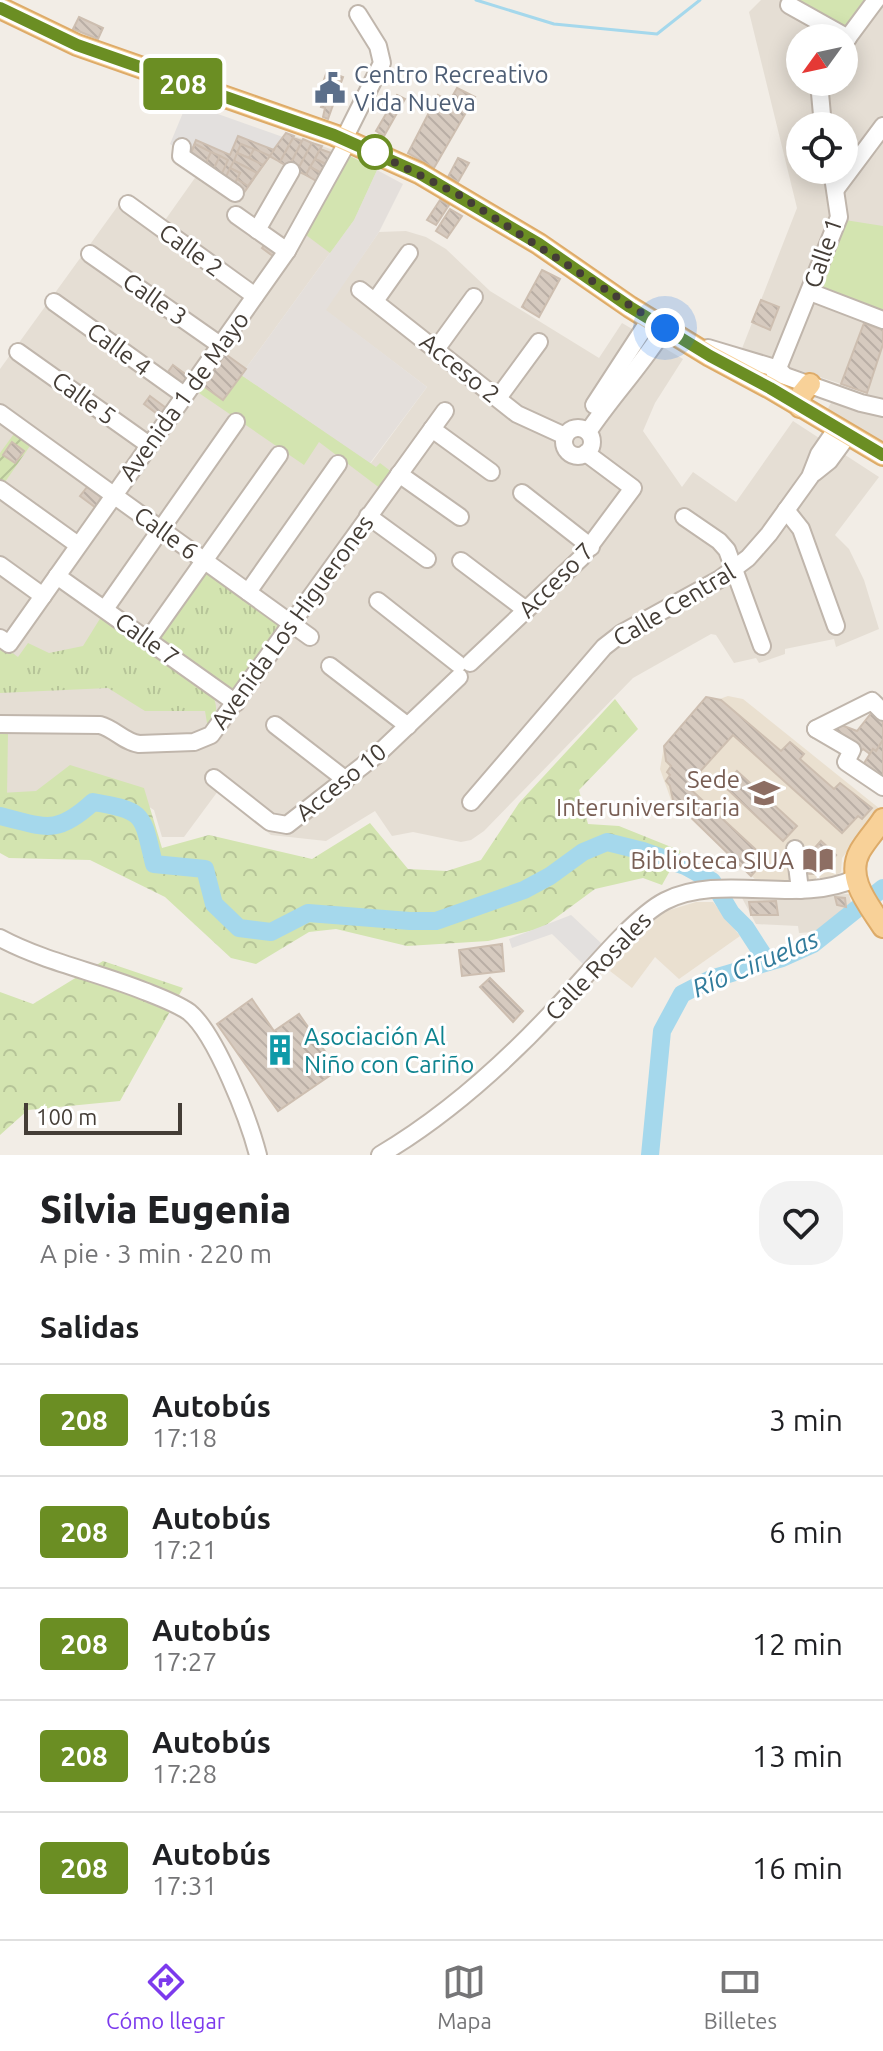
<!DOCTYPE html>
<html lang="es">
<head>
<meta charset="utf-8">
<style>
	body { margin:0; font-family:Ubuntu,sans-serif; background:#f2f2f2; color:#202124; height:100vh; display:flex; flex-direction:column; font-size:30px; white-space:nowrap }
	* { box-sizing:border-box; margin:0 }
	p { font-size:26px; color:#757577 }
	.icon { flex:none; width:44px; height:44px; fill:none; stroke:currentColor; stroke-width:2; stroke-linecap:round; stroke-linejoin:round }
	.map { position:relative; height:1155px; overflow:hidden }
	.details { display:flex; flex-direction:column; background:#fff; flex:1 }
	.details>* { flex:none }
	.badge { padding:0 16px; border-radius:6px; font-size:28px; line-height:52px }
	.needle { width:52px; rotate:237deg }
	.tools { position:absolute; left:786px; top:24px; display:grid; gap:16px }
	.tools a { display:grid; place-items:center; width:72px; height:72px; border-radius:50%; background:#fff; box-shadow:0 4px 20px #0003; font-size:40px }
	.scale { position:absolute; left:24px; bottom:20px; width:158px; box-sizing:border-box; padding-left:8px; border:4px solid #443d36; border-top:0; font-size:22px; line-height:28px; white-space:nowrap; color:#443d36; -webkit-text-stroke:6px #fff; paint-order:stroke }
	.you { position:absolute; width:40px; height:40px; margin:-20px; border:6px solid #fff; border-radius:50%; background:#1a73e8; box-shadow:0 0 0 12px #1a73e833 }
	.map>.badge { position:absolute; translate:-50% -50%; box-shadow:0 0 0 4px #fff }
	h2 { padding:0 40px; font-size:30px; line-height:72px }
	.round { display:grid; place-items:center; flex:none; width:84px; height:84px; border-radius:32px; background:#f2f2f2 }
	.summary { display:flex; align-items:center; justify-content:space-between; height:136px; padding:0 40px }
	h1 { font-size:38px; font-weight:800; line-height:60px }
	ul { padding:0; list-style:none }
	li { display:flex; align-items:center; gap:24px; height:112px; padding:0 40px; border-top:2px solid #e0e0e0 }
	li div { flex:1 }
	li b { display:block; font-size:30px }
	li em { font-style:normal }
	li .badge { min-width:88px; font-weight:700; text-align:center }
	.tab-bar { display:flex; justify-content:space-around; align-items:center; height:112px; border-top:2px solid #e0e0e0; background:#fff; font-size:22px; color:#757577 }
	.tab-bar a { display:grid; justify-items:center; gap:4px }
	.tab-bar .active { color:#7c3aed }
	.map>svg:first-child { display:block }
	.residential { fill:#e5ded4; fill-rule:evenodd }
	.industrial { fill:#e4dfdb }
	.education { fill:#eae0d0 }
	.grass { fill:url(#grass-tufts) }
	.forest { fill:url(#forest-crowns) }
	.park { fill:#d3e4b0 }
	.garden { fill:url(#garden-furrows) }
	.parking { fill:#e3e0de }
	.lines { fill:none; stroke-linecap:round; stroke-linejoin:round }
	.stream { stroke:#a5d8ec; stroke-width:3 }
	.river { stroke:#a5d8ec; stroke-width:18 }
	.building { fill:url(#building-back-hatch); stroke:#cdbeb0; stroke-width:2 }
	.minor-casing { stroke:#c0b6ac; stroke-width:20 }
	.major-casing { stroke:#ddab69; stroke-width:24 }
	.minor { stroke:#fff; stroke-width:16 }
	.major { stroke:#f8d198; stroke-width:20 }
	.line-casing { stroke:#fff; stroke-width:18 }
	.line { stroke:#6b8e23; stroke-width:12 }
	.walk { stroke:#443d36; stroke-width:8; stroke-dasharray:0 14.4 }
	.stop-dot { fill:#fff; stroke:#6b8e23; stroke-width:4 }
	.labels { text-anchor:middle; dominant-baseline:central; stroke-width:6; stroke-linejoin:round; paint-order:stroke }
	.service-label { font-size:24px; fill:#4e5e75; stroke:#fff; text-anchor:start }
	.street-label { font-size:24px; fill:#443d36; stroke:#fff }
	.education-label { font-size:24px; fill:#785e54; stroke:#fff; text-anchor:end }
	.culture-label { font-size:24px; fill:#0d838f; stroke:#fff; text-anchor:start }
	.water-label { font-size:26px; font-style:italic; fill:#317b9b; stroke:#fff }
</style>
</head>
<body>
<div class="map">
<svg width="883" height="1155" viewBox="0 0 883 1155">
	<defs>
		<pattern id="grass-tufts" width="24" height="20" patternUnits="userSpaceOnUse" patternTransform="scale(2)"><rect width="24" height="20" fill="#d3e4b0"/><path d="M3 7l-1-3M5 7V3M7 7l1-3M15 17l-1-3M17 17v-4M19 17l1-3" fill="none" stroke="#b6c498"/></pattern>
		<pattern id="forest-crowns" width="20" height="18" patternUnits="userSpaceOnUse" patternTransform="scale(2)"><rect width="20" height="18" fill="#d3e4b0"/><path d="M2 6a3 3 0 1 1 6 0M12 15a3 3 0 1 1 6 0" fill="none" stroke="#b6c498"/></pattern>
		<pattern id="garden-furrows" width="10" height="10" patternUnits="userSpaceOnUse" patternTransform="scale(2)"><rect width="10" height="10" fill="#d3e4b0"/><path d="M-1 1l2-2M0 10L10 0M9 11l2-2" fill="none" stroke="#b6c498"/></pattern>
		<pattern id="building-back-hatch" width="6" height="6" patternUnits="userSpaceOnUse" patternTransform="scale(2)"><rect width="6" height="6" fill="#d6cabf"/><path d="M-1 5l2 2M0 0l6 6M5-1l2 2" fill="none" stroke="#b9aea5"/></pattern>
	</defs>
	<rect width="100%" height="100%" fill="#f2ede6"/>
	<!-- residential -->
	<g class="residential">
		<path d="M761,0H883V330L864,323L841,384L741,351L797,208L749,12ZM800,38H844V82H800ZM800,126H844V170H800Z"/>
		<path d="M286,133L350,156L377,170L354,220L241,375L371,463L427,387L325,310L379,232L406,231L426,237L446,249L490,291L599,358L622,323L683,359L655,403L643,431L682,487L693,472L736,502L793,421L879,477L835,535L849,549L864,580L879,629L836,647L834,639L785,649V654L759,663L756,658L734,663L716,635L711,634L633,678L484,831L471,840L461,842L413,832L392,836L375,811L326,841L271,835L218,791L184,837H162L154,810L127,793L0,803V369L125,196L163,223L197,175L236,202Z"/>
		<path d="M883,344V400L866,396Z"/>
		<path d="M832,401L883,417V444L826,412Z"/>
		<path d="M849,894L852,907L827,926L813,932L799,933L798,926L756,924L742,898Z"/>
	</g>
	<!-- industrial -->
	<path class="industrial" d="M377,170L403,184L379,232L326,310L427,387L370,463L241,375L354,220Z"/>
	<!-- education -->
	<g class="education">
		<path d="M728,696L743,699L880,809L842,858L841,872L827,883H759L671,800L660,769L664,746L706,697L717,700Z"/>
		<path d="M696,902H713L740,936L679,979L655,957L632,988L610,971L635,939L663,912Z"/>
	</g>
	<!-- grass -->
	<g class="grass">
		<path d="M205,570L282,626L235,693L155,637Z"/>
		<path d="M101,617L213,696C219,710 216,717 208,729L205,711H145L108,688L0,693V644L18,657L28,643L49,653L83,646Z"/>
	</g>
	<!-- forest -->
	<g class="forest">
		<path d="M615,699L638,729L579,790L588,824L619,826L681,851L662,885L643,878L595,889L542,928L488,941L407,946L336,929L309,932L256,964L231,958L165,897L90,860L9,858L0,853V793L36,791L70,765L144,788L162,848L209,835L312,859L370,823L408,869L447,871L481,860L519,803Z"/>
		<path d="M103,961L183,988L120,1101L28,1110L0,1135V992L33,1004Z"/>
	</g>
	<!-- park -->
	<g class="park">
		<path d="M795,0H866L845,28Z"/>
		<path d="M350,156L377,170L354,220L330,253L306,235Z"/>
		<path d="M845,220L883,226V315L822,291Z"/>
		<path d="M241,375L376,467L380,463L393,473L381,489L319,442L304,465L196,391L201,384Z"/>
		<path d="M0,731H8L7,798L0,797Z"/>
	</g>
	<!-- garden -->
	<path class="garden" d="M16,431L32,443L3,485L0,482V453Z"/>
	<!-- parking -->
	<g class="parking">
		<path d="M187,103L283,137L274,150L238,136L230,155L189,157L170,144Z"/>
		<path d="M571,915L602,944L583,964L552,934L512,948L509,939Z"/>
	</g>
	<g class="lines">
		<!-- stream -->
		<path class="stream" d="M476,0L554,24L657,34L700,0"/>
		<!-- river -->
		<g class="river">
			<path d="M0,816C45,827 56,836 93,802C146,811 142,814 154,864L205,869L214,904L239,928L271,932L308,913L410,921H436L524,890L550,876L583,852L607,842L643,851L685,866L712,881L731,913L745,927L767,961"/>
			<path d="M650,1155L662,1031L682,994L711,979L782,958L813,944L883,888"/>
		</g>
	</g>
	<!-- building -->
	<g class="building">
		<path d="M79,17L103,28L98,39L73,29Z"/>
		<path d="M327,71L343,77L328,119L323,117L325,108L321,107L323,102L317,100Z"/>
		<path d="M457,88L475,97L434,168L408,153L438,95L449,102Z"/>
		<path d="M397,95L405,99L384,136L376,131Z"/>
		<path d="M286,133L294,136L280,162L269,156Z"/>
		<path d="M238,136L274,150L243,194L189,157L196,140L230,155Z"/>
		<path d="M293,138L302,141L289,167L280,162Z"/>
		<path d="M303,139L312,143L297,171L289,167Z"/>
		<path d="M312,143L322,146L306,175L297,171Z"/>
		<path d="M195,144L211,152L204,167L189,157Z"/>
		<path d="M241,144L254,149L249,158L237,153Z"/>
		<path d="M254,149L270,156L263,165L249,158Z"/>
		<path d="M320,149L334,154L328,165L315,159Z"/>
		<path d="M211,152L220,156L212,172L204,167Z"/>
		<path d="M237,153L249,158L263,165L257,173L234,161Z"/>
		<path d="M220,156L228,160L220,178L212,172Z"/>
		<path d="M458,158L469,163L458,182L448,177Z"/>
		<path d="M315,159L328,165L323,174L310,167Z"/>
		<path d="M234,161L257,173L248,186L237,179L240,173L230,168Z"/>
		<path d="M310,167L323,174L318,182L306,175Z"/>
		<path d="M230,168L240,173L233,187L224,181Z"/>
		<path d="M440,200L449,205L436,225L427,220Z"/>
		<path d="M450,209L462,216L447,238L436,231Z"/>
		<path d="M265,244L278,253L274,257L262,248Z"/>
		<path d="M542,270L560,279L539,317L522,307Z"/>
		<path d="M761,300L779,307L770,330L752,322Z"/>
		<path d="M864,323L883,330V344L867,393L841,384Z"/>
		<path d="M224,353L246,369L223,400L201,384Z"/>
		<path d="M173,365L188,376L181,387L165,376Z"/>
		<path d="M150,396L166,408L160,416L144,404Z"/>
		<path d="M12,442L24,451L15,463L3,455Z"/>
		<path d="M87,487L101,497L96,508L80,496Z"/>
		<path d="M706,697L721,700L781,751L790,742L804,754L800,759L834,789L840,783L872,808L862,819L858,816L842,833L733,735L687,786L766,859L751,876L673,800L670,786L666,781L670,775L667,772L671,766L666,761L664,746Z"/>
		<path d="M872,712L883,720V740L876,751L873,749L870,754L863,749L861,751L829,733L836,723L857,731Z"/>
		<path d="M883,740V781L861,768L873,749L876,751Z"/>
		<path d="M737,771L797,826L783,841L724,786Z"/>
		<path d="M821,841L836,855L820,874L800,873V865Z"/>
		<path d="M821,841L836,855L820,874L800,873V865Z"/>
		<path d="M835,897L845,898L846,907L837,905Z"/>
		<path d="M776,901L778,915H751L749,902Z"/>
		<path d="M502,944L504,971L462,976L459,950Z"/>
		<path d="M490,978L523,1011L513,1022L480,987Z"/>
		<path d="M252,999L274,1031L299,1014L338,1070L278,1111L217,1024Z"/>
	</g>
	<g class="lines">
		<defs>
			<g id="minor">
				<path d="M789,5L848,38"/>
				<path d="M844,43L876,0"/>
				<path d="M819,82L823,126"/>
				<path d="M344,139L382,63L378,46L358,14"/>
				<path d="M182,147L181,156L235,193"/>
				<path d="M836,189L883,126"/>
				<path d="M128,204L255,296"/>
				<path d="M236,215L287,251"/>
				<path d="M257,230L291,171"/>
				<path d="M90,254L220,345"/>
				<path d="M360,290L517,414L565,436"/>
				<path d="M810,292L883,320"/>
				<path d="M375,301L409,253"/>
				<path d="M54,302L184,395"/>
				<path d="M437,348L474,297"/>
				<path d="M708,348L778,369L785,376L861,403L883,408"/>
				<path d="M18,352L149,445"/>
				<path d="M770,388L839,217L832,170"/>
				<path d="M498,398L539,342"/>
				<path d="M594,405L650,319"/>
				<path d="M0,413L310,637"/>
				<circle cx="578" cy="442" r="14"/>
				<path d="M432,429L491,472"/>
				<path d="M588,432C612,396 642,365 665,328"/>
				<path d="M814,473L829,461L848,435"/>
				<path d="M399,474L460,517"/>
				<path d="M0,489L78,545"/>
				<path d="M522,493L591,547"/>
				<path d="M786,510L801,529L836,626"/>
				<path d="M368,516L427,559"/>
				<path d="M684,517L719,541L727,550L762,646"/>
				<path d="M461,561L526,610"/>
				<path d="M0,565L43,596"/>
				<path d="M57,576L236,703"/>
				<path d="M248,592L338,464"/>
				<path d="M378,601L458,664"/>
				<path d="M105,609L236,422"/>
				<path d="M0,638L9,644L287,251L348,141"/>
				<path d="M148,640L279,455"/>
				<path d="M470,663L581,558L633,488L586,453"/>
				<path d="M330,666L408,726"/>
				<path d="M0,724L100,725C115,729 124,742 139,744L194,742L211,735L445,411"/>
				<path d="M275,725L346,780"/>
				<path d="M816,729L852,750L846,762L883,787"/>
				<path d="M816,729L872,701L883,712"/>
				<path d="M214,778L270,822L287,825L379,753L459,677"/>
				<path d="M471,802L604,647L622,633L720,579L748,558L769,534L810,477L819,454L837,428"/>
				<path d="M795,849L800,890"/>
				<path d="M0,938C45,962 97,972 144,991C159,997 176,1003 189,1012C216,1034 249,1120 258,1155"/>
				<path d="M380,1155C446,1116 505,1063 557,1007C584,979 632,918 665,901C722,872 799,906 856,878"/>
			</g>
			<g id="major">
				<path d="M0,8L77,45L334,135L419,173L539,244L630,307L710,356L770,388L883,455"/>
				<path d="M800,407L801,395L810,384"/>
				<path d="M883,819C876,830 867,839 860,851C845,878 869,905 883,927"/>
			</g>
		</defs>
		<!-- minor casing -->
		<use href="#minor" class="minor-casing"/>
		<!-- major casing -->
		<use href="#major" class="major-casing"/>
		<!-- minor -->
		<use href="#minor" class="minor"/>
		<!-- major -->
		<use href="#major" class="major"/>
	</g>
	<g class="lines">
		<defs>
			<path id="line" d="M0,8L77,45L334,135L419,173L539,244L630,307L710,356L770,388L883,455"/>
		</defs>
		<!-- line casing -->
		<use href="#line" class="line-casing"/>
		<!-- line -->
		<use href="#line" class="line"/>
		<!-- walk -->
		<path class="walk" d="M375,152L372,151L459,195L665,328"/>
	</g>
	<!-- icons -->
	<defs>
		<symbol id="civic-bare" viewBox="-9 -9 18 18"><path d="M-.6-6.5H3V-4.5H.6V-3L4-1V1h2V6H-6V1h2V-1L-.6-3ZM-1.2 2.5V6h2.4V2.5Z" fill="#5c6f8a" stroke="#fff" stroke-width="2.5" paint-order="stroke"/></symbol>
		<symbol id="university-bare" viewBox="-9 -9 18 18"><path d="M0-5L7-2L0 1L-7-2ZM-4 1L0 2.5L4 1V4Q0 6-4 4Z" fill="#8d6e63" stroke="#fff" stroke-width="2.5" paint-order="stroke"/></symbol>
		<symbol id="library-bare" viewBox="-9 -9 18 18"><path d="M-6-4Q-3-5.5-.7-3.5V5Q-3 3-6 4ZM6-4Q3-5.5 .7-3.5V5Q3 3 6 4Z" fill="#8d6e63" stroke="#fff" stroke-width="2.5" paint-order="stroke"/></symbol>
		<symbol id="building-bare" viewBox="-9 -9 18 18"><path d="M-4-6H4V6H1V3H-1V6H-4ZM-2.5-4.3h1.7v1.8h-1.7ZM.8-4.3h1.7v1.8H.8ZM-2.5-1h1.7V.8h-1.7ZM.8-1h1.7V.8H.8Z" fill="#0f9aa8" stroke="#fff" stroke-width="2.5" paint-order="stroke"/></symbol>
	</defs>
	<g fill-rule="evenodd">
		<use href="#civic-bare" x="308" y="66" width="44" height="44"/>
		<use href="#university-bare" x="742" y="771" width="44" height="44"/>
		<use href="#library-bare" x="796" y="838" width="44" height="44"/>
		<use href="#building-bare" x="258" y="1028" width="44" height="44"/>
	</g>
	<!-- markers -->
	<circle class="stop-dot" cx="375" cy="152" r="16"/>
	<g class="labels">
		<!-- service labels -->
		<g class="service-label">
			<text x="354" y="74">Centro Recreativo<tspan x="354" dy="28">Vida Nueva</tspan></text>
		</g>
		<!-- street labels -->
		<g class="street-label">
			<text transform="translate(191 250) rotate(36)">Calle 2</text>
			<text transform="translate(823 253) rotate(-71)">Calle 1</text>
			<text transform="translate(155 299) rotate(35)">Calle 3</text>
			<text transform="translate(119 349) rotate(36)">Calle 4</text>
			<text transform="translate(460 368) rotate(39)">Acceso 2</text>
			<text transform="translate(184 396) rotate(-54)">Avenida 1 de Mayo</text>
			<text transform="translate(84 398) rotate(36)">Calle 5</text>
			<text transform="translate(166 533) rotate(36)">Calle 6</text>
			<text transform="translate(556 580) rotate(-45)">Acceso 7</text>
			<text transform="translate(674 605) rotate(-31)">Calle Central</text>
			<text transform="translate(292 622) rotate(-54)">Avenida Los Higuerones</text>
			<text transform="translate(147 639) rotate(36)">Calle 7</text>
			<text transform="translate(341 782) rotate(-39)">Acceso 10</text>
			<text transform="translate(598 966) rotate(-46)">Calle Rosales</text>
		</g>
		<!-- education labels -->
		<g class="education-label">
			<text x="740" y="779">Sede<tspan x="740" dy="28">Interuniversitaria</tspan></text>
			<text x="794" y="860">Biblioteca SIUA</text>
		</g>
		<!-- culture labels -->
		<g class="culture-label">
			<text x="304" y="1036">Asociación Al<tspan x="304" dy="28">Niño con Cariño</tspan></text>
		</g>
		<!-- water labels -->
		<g class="water-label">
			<text transform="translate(755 963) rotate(-23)">Río Ciruelas</text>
		</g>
	</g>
</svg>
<div class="tools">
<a><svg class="needle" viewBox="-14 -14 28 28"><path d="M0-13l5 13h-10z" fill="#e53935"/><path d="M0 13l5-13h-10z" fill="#757577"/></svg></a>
<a><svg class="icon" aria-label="locate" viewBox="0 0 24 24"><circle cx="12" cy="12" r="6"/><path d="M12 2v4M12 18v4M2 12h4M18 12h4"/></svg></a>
</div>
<div class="scale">100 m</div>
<div class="you" style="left:665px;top:328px"></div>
<b class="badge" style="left:183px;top:84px;background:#6b8e23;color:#fff">208</b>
</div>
<section class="details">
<div class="summary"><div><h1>Silvia Eugenia</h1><p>A pie · 3 min · 220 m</p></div><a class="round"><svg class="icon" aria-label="heart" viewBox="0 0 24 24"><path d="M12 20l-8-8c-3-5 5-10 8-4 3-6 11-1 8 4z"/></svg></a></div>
<h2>Salidas</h2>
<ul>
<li><span class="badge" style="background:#6b8e23;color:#fff">208</span><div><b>Autobús</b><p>17:18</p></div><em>3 min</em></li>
<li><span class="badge" style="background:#6b8e23;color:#fff">208</span><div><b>Autobús</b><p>17:21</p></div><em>6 min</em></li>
<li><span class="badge" style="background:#6b8e23;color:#fff">208</span><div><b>Autobús</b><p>17:27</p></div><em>12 min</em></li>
<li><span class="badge" style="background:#6b8e23;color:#fff">208</span><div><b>Autobús</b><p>17:28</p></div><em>13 min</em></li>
<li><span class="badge" style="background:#6b8e23;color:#fff">208</span><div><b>Autobús</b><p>17:31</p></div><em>16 min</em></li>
</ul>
</section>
<nav class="tab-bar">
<a class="active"><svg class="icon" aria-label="directions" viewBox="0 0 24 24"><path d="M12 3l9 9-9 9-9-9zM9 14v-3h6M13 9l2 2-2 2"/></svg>Cómo llegar</a>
<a><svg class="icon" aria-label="map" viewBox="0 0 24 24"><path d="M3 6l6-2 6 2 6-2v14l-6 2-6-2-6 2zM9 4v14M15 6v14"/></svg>Mapa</a>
<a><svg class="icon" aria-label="tickets" viewBox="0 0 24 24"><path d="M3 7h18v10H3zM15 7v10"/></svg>Billetes</a>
</nav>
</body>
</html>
